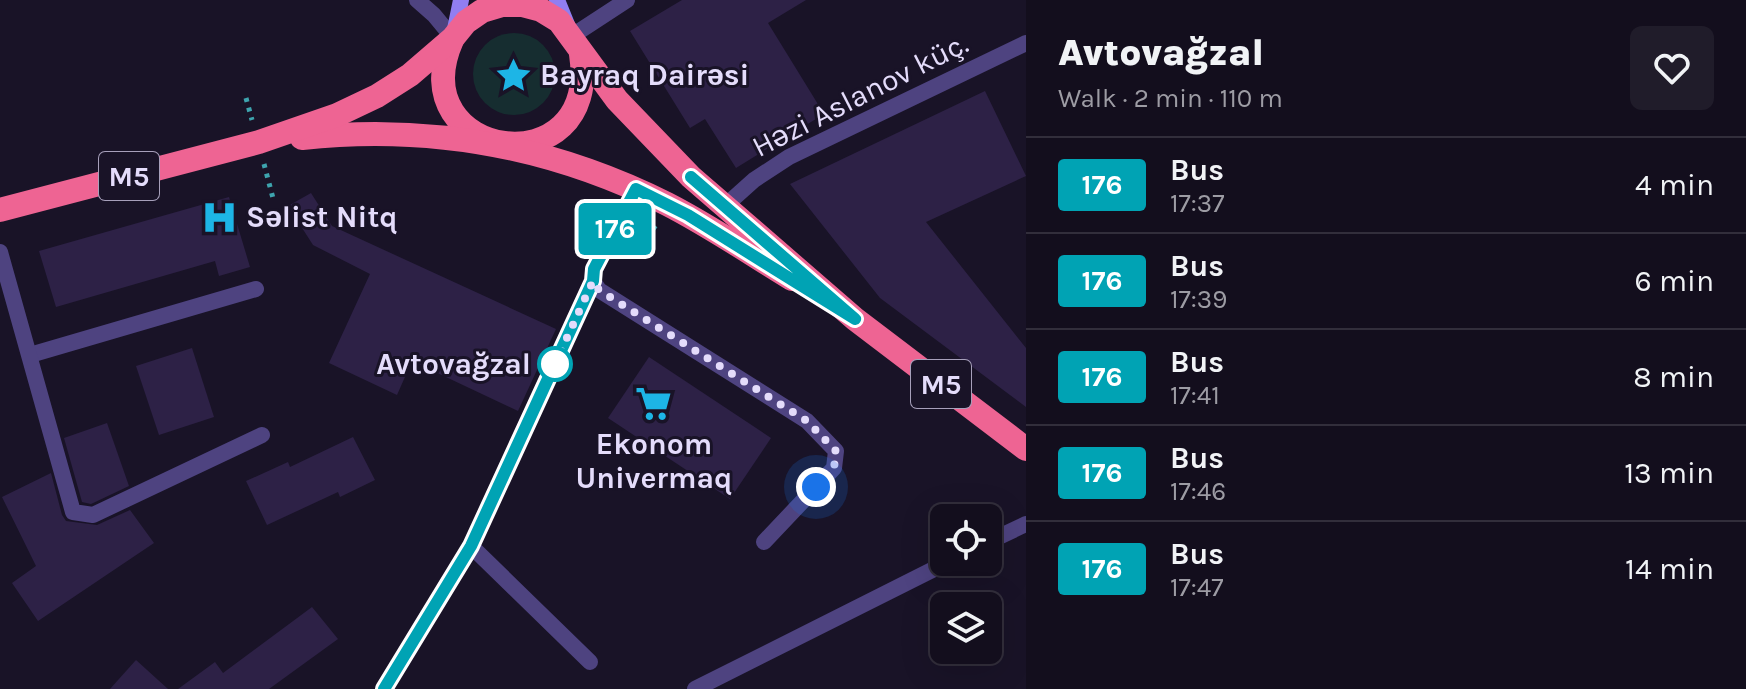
<!DOCTYPE html>
<html lang="en">
<head>
<meta charset="utf-8">
<style>
	body { margin:0; font-family:Karla,sans-serif; background:#201c2a; color:#f1f3f6; height:100vh; display:flex; flex-direction:column; font-size:30px; white-space:nowrap }
	* { box-sizing:border-box; margin:0 }
	p { font-size:26px; color:#9d9ca4 }
	.icon { flex:none; width:44px; height:44px; fill:none; stroke:currentColor; stroke-width:2; stroke-linecap:round; stroke-linejoin:round }
	.map { position:relative; flex:1; overflow:hidden }
	.drawer { display:flex; flex-direction:column; background:#130e1d; width:720px }
	.drawer>* { flex:none }
	.badge { padding:0 16px; border-radius:6px; font-size:28px; line-height:52px }
	.buttons { position:absolute; left:930px; top:504px; display:grid; gap:16px }
	.buttons a { display:grid; place-items:center; width:72px; height:72px; border-radius:12px; background:#130e1d; box-shadow:0 8px 32px #0002,0 0 0 2px #322e3b; font-size:40px }
	.you { position:absolute; width:40px; height:40px; margin:-20px; border:6px solid #fff; border-radius:50%; background:#1a73e8; box-shadow:0 0 0 12px #1a73e833 }
	.map>.badge { position:absolute; translate:-50% -50%; box-shadow:0 0 0 4px #fff }
	.round { display:grid; place-items:center; flex:none; width:84px; height:84px; border-radius:12px; background:#201c2a }
	.overview { display:flex; align-items:center; justify-content:space-between; height:136px; padding:0 32px }
	h1 { font-size:38px; font-weight:800; line-height:60px }
	ul { padding:0; list-style:none }
	li { display:flex; align-items:center; gap:24px; height:96px; padding:0 32px; border-top:2px solid #322e3b }
	li div { flex:1 }
	li b { display:block; font-size:30px }
	li em { font-style:normal }
	li .badge { min-width:88px; font-weight:700; text-align:center }
	main { display:flex; flex:1; min-height:0 }
	.map>svg:first-child { display:block }
	.green { fill:#162d30 }
	.building { fill:#2d2146 }
	.lines { fill:none; stroke-linecap:round; stroke-linejoin:round }
	.path { stroke:#3ea4ae; stroke-width:5; stroke-dasharray:4 6; stroke-linecap:butt }
	.lane { stroke:#4e4380; stroke-width:16 }
	.street { stroke:#4e4380; stroke-width:16 }
	.secondary { stroke:#917ef1; stroke-width:16 }
	.highway { stroke:#ee6493; stroke-width:24 }
	.line-casing { stroke:#fff; stroke-width:18 }
	.line { stroke:#00a3b4; stroke-width:12 }
	.walk { stroke:#e4dcfb; stroke-width:8; stroke-dasharray:0 14.4 }
	.stop-dot { fill:#fff; stroke:#00a3b4; stroke-width:4 }
	.labels { text-anchor:middle; dominant-baseline:central; stroke-width:6; stroke-linejoin:round; paint-order:stroke }
	.shield { fill:#191327; stroke:#a7a0bb; stroke-width:2 }
	.shield-label { font-size:28px; font-weight:bold; fill:#e4dcfb }
	.poi-label { font-size:30px; font-weight:bold; fill:#e4dcfb; stroke:#191327; text-anchor:start }
	.street-label { font-size:30px; fill:#e4dcfb; stroke:#191327 }
	.stop-label { font-size:30px; font-weight:bold; fill:#e4dcfb; stroke:#191327; text-anchor:end }
</style>
</head>
<body>
<main>
<div class="map">
<svg width="1026" height="689" viewBox="0 0 1026 689">
	<rect width="100%" height="100%" fill="#191327"/>
	<!-- green -->
	<circle class="green" cx="514" cy="74" r="41"/>
	<!-- building -->
	<g class="building">
		<path d="M682,0H806L768,23L824,114L736,168L705,119L690,128L630,31Z"/>
		<path d="M985,91L1026,176L926,222L1026,348V407L880,298L790,184Z"/>
		<path d="M311,193L332,226L556,329L518,411L412,361L397,395L329,363L370,274L313,245L288,206Z"/>
		<path d="M229,197L250,267L219,276L215,261L56,307L39,251Z"/>
		<path d="M192,348L214,417L159,435L136,366Z"/>
		<path d="M649,357L771,438L730,499L608,418Z"/>
		<path d="M107,423L129,486L91,504L82,502L64,438Z"/>
		<path d="M353,437L375,480L340,497L338,492L267,525L246,481L288,462L290,467Z"/>
		<path d="M51,473L62,515L66,521L97,525L130,510L154,543L38,621L12,583L36,566L2,497Z"/>
		<path d="M312,607L338,639L269,689H178L215,662L223,673Z"/>
		<path d="M136,660L168,689H110Z"/>
	</g>
	<g class="lines">
		<!-- path -->
		<g class="path">
			<path d="M246,98L252,120"/>
			<path d="M264,164L274,202"/>
			<path d="M647,237L656,225"/>
		</g>
		<!-- lane -->
		<g class="lane">
			<path d="M417,0L434,15L453,38"/>
			<path d="M593,281L599,290L807,421L836,451L834,468L764,542"/>
			<path d="M30,355L256,289"/>
			<path d="M471,546L590,662"/>
			<path d="M384,689L471,546L593,281L594,269L636,189"/>
		</g>
		<!-- street -->
		<g class="street">
			<path d="M572,36L627,0"/>
			<path d="M725,206L754,180L789,157L1026,43"/>
			<path d="M0,252L73,512L93,515L262,435"/>
			<path d="M988,542L1026,524"/>
			<path d="M695,689L948,562"/>
		</g>
		<!-- secondary -->
		<g class="secondary">
			<path d="M557,0L568,27"/>
			<path d="M454,34L461,0"/>
		</g>
		<!-- highway -->
		<g class="highway">
			<path d="M452,40C399,160 601,190 581,54"/>
			<path d="M302,138C430,124 551,146 667,204C710,226 751,254 792,279"/>
			<path d="M0,210L259,142L337,115L377,96L410,75L453,38L466,22L482,11L502,5H522L541,10L559,21L617,100L691,177L855,319L1026,449"/>
		</g>
	</g>
	<g class="lines">
		<defs>
			<path id="line" d="M384,689L471,546L593,281L594,269L636,189L688,215L855,319L691,177"/>
		</defs>
		<!-- line casing -->
		<use href="#line" class="line-casing"/>
		<!-- line -->
		<use href="#line" class="line"/>
		<!-- walk -->
		<path class="walk" d="M555,364L593,281L599,290L807,421L836,451L834,468L816,487"/>
	</g>
	<!-- icons -->
	<defs>
		<symbol id="sight-bare" viewBox="-9 -9 18 18"><path d="M0-6L1.8-2.2L6-1.7L2.9 1.2L3.7 5.4L0 3.3L-3.7 5.4L-2.9 1.2L-6-1.7L-1.8-2.2Z" fill="#1db5e6" stroke="#191327" stroke-width="2.5" paint-order="stroke"/></symbol>
		<symbol id="hospital-bare" viewBox="-9 -9 18 18"><path d="M-5-5h3v3.5h4V-5h3V5h-3V1.5h-4V5h-3Z" fill="#1db5e6" stroke="#191327" stroke-width="2.5" paint-order="stroke"/></symbol>
		<symbol id="supermarket-bare" viewBox="-9 -9 18 18"><path d="M-6-5.5h2.5l.6 2H6L4.5 2H-2.5L-4.4-4H-6ZM-1.5 3.2a1.3 1.3 0 1 0 .1 0ZM3 3.2a1.3 1.3 0 1 0 .1 0Z" fill="#1db5e6" stroke="#191327" stroke-width="2.5" paint-order="stroke"/></symbol>
	</defs>
	<g fill-rule="evenodd">
		<use href="#sight-bare" x="488" y="50" width="51" height="51"/>
		<use href="#hospital-bare" x="194" y="192" width="51" height="51"/>
		<use href="#supermarket-bare" x="628" y="378" width="51" height="51"/>
	</g>
	<!-- markers -->
	<circle class="stop-dot" cx="555" cy="364" r="16"/>
	<g class="labels">
		<!-- shield labels -->
		<g class="shield">
			<rect x="99" y="152" width="60" height="48" rx="6"/>
			<rect x="911" y="360" width="60" height="48" rx="6"/>
		</g>
		<g class="shield-label">
			<text x="129" y="176">M5</text>
			<text x="941" y="384">M5</text>
		</g>
		<!-- poi labels -->
		<g class="poi-label">
			<text x="540" y="75">Bayraq Dairəsi</text>
			<text x="246" y="217">Səlist Nitq</text>
			<text x="654" y="444" text-anchor="middle">Ekonom<tspan x="654" dy="34">Univermaq</tspan></text>
		</g>
		<!-- street labels -->
		<g class="street-label">
			<text transform="translate(860 95) rotate(-27)">Həzi Aslanov küç.</text>
		</g>
		<!-- stop labels -->
		<g class="stop-label">
			<text x="531" y="364">Avtovağzal</text>
		</g>
	</g>
</svg>
<div class="buttons">
<a><svg class="icon" aria-label="locate" viewBox="0 0 24 24"><circle cx="12" cy="12" r="6"/><path d="M12 2v4M12 18v4M2 12h4M18 12h4"/></svg></a>
<a><svg class="icon" aria-label="layers" viewBox="0 0 24 24"><path d="M12 4l9 5-9 5-9-5zM3 14l9 5 9-5"/></svg></a>
</div>
<div class="you" style="left:816px;top:487px"></div>
<b class="badge" style="left:615px;top:229px;background:#00a3b4;color:#fff">176</b>
</div>
<section class="drawer">
<div class="overview"><div><h1>Avtovağzal</h1><p>Walk · 2 min · 110 m</p></div><a class="round"><svg class="icon" aria-label="heart" viewBox="0 0 24 24"><path d="M12 20l-8-8c-3-5 5-10 8-4 3-6 11-1 8 4z"/></svg></a></div>
<ul>
<li><span class="badge" style="background:#00a3b4;color:#fff">176</span><div><b>Bus</b><p>17:37</p></div><em>4 min</em></li>
<li><span class="badge" style="background:#00a3b4;color:#fff">176</span><div><b>Bus</b><p>17:39</p></div><em>6 min</em></li>
<li><span class="badge" style="background:#00a3b4;color:#fff">176</span><div><b>Bus</b><p>17:41</p></div><em>8 min</em></li>
<li><span class="badge" style="background:#00a3b4;color:#fff">176</span><div><b>Bus</b><p>17:46</p></div><em>13 min</em></li>
<li><span class="badge" style="background:#00a3b4;color:#fff">176</span><div><b>Bus</b><p>17:47</p></div><em>14 min</em></li>
</ul>
</section>
</main>
</body>
</html>
